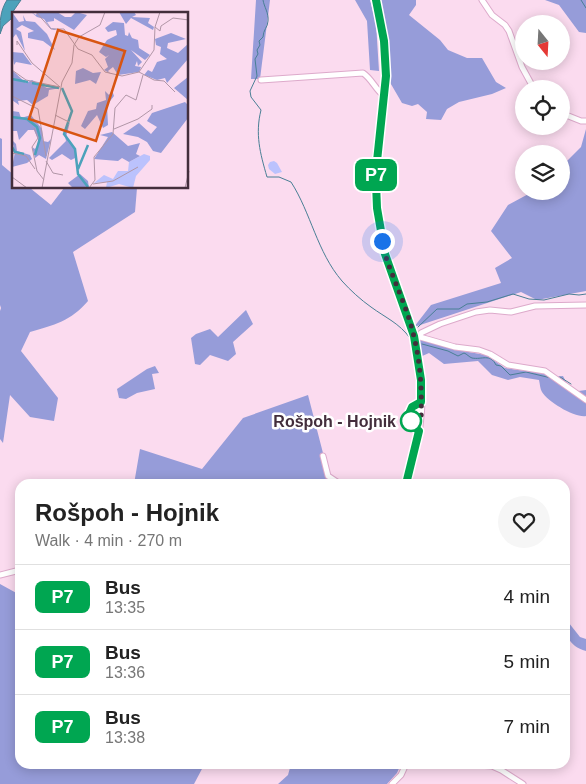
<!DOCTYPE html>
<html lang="en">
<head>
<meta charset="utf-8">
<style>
	body { margin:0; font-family:Helvetica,sans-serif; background:#f6f6f6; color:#222; height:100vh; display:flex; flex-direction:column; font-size:19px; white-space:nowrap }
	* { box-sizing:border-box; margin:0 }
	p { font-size:16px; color:#767676 }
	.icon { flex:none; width:28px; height:28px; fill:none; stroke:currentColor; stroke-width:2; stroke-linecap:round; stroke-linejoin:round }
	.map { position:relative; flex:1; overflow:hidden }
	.drawer { position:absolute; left:15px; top:479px; width:555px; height:290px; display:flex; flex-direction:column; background:#fff; border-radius:15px; box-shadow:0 2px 12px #0003 }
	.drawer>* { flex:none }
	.badge { padding:0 10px; border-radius:8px; font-size:18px; line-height:32px }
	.needle { width:32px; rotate:162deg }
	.fabs { position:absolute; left:515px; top:15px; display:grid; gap:10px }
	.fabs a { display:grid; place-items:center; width:55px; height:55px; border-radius:50%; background:#fff; box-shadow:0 2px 12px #0003; font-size:25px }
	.you { position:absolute; width:25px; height:25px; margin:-12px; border:4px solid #fff; border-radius:50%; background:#1a73e8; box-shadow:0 0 0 8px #1a73e833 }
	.map>.badge { position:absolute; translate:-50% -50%; box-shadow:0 0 0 2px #fff }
	.round { display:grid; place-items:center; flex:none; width:52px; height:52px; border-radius:26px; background:#f6f6f6 }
	.head { display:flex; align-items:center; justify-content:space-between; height:85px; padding:0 20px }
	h1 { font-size:24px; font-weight:600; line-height:38px }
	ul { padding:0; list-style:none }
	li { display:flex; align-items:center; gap:15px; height:65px; padding:0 20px; border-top:1px solid #e0e0e0 }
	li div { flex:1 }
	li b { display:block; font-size:19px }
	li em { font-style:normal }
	li .badge { min-width:55px; font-weight:700; text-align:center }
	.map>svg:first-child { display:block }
	.green { fill:#bbc2fd }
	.forest { fill:#969cd9 }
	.water { fill:#4ca2bb; stroke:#497f95 }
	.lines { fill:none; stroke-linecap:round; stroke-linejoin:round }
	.stream { stroke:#497f95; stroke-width:1 }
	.minor-casing { stroke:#ddaacb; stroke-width:7 }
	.tertiary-casing { stroke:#ddaacb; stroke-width:9 }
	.minor { stroke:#fff; stroke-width:5 }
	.tertiary { stroke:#fff; stroke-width:7 }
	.line-casing { stroke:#fff; stroke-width:11 }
	.line { stroke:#00a651; stroke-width:8 }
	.walk { stroke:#432e3c; stroke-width:5; stroke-dasharray:0 9 }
	.stop-dot { fill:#fff; stroke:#00a651; stroke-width:2.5 }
	.labels { text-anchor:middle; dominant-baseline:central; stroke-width:5; stroke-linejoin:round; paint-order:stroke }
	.stop-label { font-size:16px; font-weight:bold; fill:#432e3c; stroke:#fff; text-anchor:end }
	.inset-river { fill:none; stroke:#4ca2bb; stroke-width:2.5 }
	.inset-road { fill:none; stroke:#b196a7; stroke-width:1 }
	.view { fill:#d85511; fill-opacity:0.15; stroke:#d85511; stroke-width:2.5 }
	.inset-edge { fill:none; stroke:#432e3c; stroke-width:2.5 }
</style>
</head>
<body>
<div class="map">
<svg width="586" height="784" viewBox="0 0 586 784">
	<rect width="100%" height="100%" fill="#fbdbef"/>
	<!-- green -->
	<path class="green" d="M274,161L277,163L282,172L275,174L269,169L268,165L270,162Z"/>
	<!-- forest -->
	<g class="forest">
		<path d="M256,0H270L260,79H251Z"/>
		<path d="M355,0H370L376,23L379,71L370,70L367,21Z"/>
		<path d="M378,0H416V5L409,15L440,40L448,50L467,58H482L496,82L506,88L492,94L459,102L447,109L441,120L426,119L427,112L418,104L412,106L402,103L388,79Z"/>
		<path d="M545,0H586V33L579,32L559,5Z"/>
		<path d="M586,129V291L537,300L521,292L414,327L431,305L501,283L495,268L512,258L491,231L508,205L534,191H561V167L581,147Z"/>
		<path d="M0,138L2,139V165L14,175V188H30L51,205L64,188H137L135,212L73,252L88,301C71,321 54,325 30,332L21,351L58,398L54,421L30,417L10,395L3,443L0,439V311L1,308L0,305Z"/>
		<path d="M246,310L253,324L233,342L236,354L228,361L210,355L200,365L195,364L191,338L196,334L210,329L218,337Z"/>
		<path d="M417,339L457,350L486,355L505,368L547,374L552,377L563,376L571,392L586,390V416C575,418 548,402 542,392C540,389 540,384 539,380L520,377L508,380L492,375L478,361L444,364L429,353L420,357Z"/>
		<path d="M155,366L159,373L152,374L155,389L137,393L126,399L119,398L117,389L147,369Z"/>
		<path d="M308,395L331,484H134L140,449L202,469L243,418Z"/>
		<path d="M0,584L20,595V764H202L203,767L194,784H0Z"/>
		<path d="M565,618L580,637L586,639V651C568,646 565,634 565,618Z"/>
		<path d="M291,764H401L397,773L387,784H278L288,775Z"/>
	</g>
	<!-- water -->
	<path class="water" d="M7,0H21L12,13V18L3,26L0,34C0,21 0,11 7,0Z"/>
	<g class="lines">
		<!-- stream -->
		<g class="stream">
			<path d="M263,0C264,7 269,13 268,21C268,27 263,30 263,37L259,41L260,45L257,50L258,54L255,59L257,76L250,91L251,97L261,110C255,134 260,153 267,177H279L291,182C311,213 317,252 342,281C350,290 361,300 371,307C386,318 399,323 410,338"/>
			<path d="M581,0L586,8"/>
			<path d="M418,327L437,309H459L467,304L487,302L513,294L529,299L544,300L569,294L579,295L586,294"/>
			<path d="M422,344L448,351L458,356L464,353C467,354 469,357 472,358C482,360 490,353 496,365L501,366L510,375L526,372L551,378"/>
			<path d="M560,377L571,384"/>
		</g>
		<defs>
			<g id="minor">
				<path d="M482,0L492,15L505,25L509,31L522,67L534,89"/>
				<path d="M261,80L363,73C372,79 375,89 384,96"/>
				<path d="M561,113L581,121H586"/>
				<path d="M419,337L421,333L440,324L476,312L490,310L511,312L535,306L586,305"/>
				<path d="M420,337L455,347L479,350L490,354L508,365L545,371L586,400"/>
				<path d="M323,456L328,476L340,484"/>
				<path d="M0,575L20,570"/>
				<path d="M463,764L492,766L501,770L523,784"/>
				<path d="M392,784L401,775L406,764"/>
			</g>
			<path id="tertiary" d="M376,0C382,24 386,50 386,75C385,117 372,158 376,200C379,233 388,264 399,295C404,309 411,324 414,338C426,391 422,432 406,484"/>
		</defs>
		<!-- minor casing -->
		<use href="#minor" class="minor-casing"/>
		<!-- tertiary casing -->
		<use href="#tertiary" class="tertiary-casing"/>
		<!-- minor -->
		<use href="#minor" class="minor"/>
		<!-- tertiary -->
		<use href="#tertiary" class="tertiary"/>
	</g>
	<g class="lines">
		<defs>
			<path id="line" d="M376,0L384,41L386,76L377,161L376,183L377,208L385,254L414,336L421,380V402L412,407L408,416L413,426L419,431L406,484"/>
		</defs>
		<!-- line casing -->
		<use href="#line" class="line-casing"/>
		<!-- line -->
		<use href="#line" class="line"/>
		<!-- walk -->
		<path class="walk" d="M382,241L385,254C394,282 408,309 414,337C421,365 422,393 421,421H411"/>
	</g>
	<!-- markers -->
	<circle class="stop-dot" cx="411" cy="421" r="10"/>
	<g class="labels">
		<!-- stop labels -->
		<g class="stop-label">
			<text x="396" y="421">Rošpoh - Hojnik</text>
		</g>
	</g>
	<!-- overview -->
	<g transform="translate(12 12)">
		<rect width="176" height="176" fill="#fbdbef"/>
		<path d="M132,142L138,144V148L124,164L121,176L107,172L94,176L95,170L82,171L92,163L101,167L106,159H116L117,150Z" fill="#bbc2fd"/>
		<path d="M0,0L7,10L12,9L11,3L14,9L23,10L35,22L43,38L31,29L16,26V21L22,19L10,13L4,17L9,20L13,39L4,22L0,27ZM19,0L24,3L25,0H45L53,5H59L64,0L75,3L62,18L42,6V9L35,10L39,16L45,17L42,18L38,16L32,7L25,5ZM107,0H122L124,3L120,5L138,6L136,11L142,15L141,18L119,6L114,12ZM101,10L112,11L113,23L116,24L117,20L120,26L126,28L127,36L138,43L133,48L119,38L130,50L126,54L125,49L123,54L129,55L127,60L106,63L101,55L96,59L99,62L92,58L96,55L93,47L97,43L94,45L87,40L95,28L105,23L104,18L96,20L93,16ZM159,21L174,27L156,31L155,36L166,41L176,32V47L155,71L153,66L145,68L132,63L136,58L140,60L145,50L155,47L148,42L149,35L144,33L143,27ZM0,40L11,41L20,53L4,50L2,53ZM71,56L81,61L89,60L84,72L78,68L63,72L64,59ZM0,58L14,71L20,68L35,76H49L37,78L36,84L21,93L15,88L6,89L7,93L0,88ZM176,65V88L162,76ZM100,78L102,84L95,93L96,113L91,116L85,103L73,117L69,114L76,99L84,97L85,91L94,88L93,79L97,83ZM173,90L176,93V106L149,141L141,139L135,130L126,125L111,122L127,111L139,122L145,115L135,109L140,101ZM0,99L7,100L9,106L19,103L30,117L31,129L36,130L39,127L34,147L27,143L23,146L20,135L23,137L27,130L22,118H16L7,128L5,119H0ZM58,110L54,125L63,136V146L59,148L50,142L40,148L37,146L54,129L52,120ZM100,120L116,134L128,131L124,142L128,144L117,150L110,146L106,149L82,147L96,125L88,123ZM0,128L4,132L5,139L18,143L20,147L15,151L0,155L3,140ZM68,162L76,169L77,176H61L56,171Z" fill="#969cd9"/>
		<path class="inset-river" d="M0,67L16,70M20,71L47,76M50,76L60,99L52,122L63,137L66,162L76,175M0,105L15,107L25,115L28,126L23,143M0,135L3,140L12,142M66,157L76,133"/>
		<path class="inset-road" d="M24,0L39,17H52L66,37L80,43L93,60L110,64L127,60L142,68L152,69L163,80M143,15L148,0M5,33V29L20,51L48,75M0,58L14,68L48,75M127,60L142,38L143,15L148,19L149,14L161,6L177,8M0,84L26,97L34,144M43,103L57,110M22,116L26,126L20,135L25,159L32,168M102,117L126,107L140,97V93M0,141L14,144L23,157M34,149L41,161L51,163M0,165L15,176M81,172L101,169L126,155M30,176L50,70L60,51L62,33L67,25L88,13L93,0M77,176L83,168L82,145L101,122L103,96L114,83L124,88L131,63M173,176L177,159"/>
		<path class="view" d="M46,18L113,39L84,129L17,107Z"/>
		<rect width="176" height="176" class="inset-edge"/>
	</g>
</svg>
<div class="fabs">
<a><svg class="needle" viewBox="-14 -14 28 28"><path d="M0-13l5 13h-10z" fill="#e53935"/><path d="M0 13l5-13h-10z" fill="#767676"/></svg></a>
<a><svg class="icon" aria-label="locate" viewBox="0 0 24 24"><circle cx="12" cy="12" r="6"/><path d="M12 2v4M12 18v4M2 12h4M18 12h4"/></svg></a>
<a><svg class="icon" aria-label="layers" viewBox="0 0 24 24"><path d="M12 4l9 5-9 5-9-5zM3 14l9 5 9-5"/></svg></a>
</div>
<div class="you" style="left:382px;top:241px"></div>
<b class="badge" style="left:376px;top:175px;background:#00a651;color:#fff">P7</b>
<section class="drawer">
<div class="head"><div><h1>Rošpoh - Hojnik</h1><p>Walk · 4 min · 270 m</p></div><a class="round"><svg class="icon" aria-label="heart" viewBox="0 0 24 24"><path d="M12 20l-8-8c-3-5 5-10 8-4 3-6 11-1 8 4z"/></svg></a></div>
<ul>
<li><span class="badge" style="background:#00a651;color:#fff">P7</span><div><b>Bus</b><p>13:35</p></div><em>4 min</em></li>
<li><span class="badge" style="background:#00a651;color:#fff">P7</span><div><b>Bus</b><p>13:36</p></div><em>5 min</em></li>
<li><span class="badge" style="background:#00a651;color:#fff">P7</span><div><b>Bus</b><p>13:38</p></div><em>7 min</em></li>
</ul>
</section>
</div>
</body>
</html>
